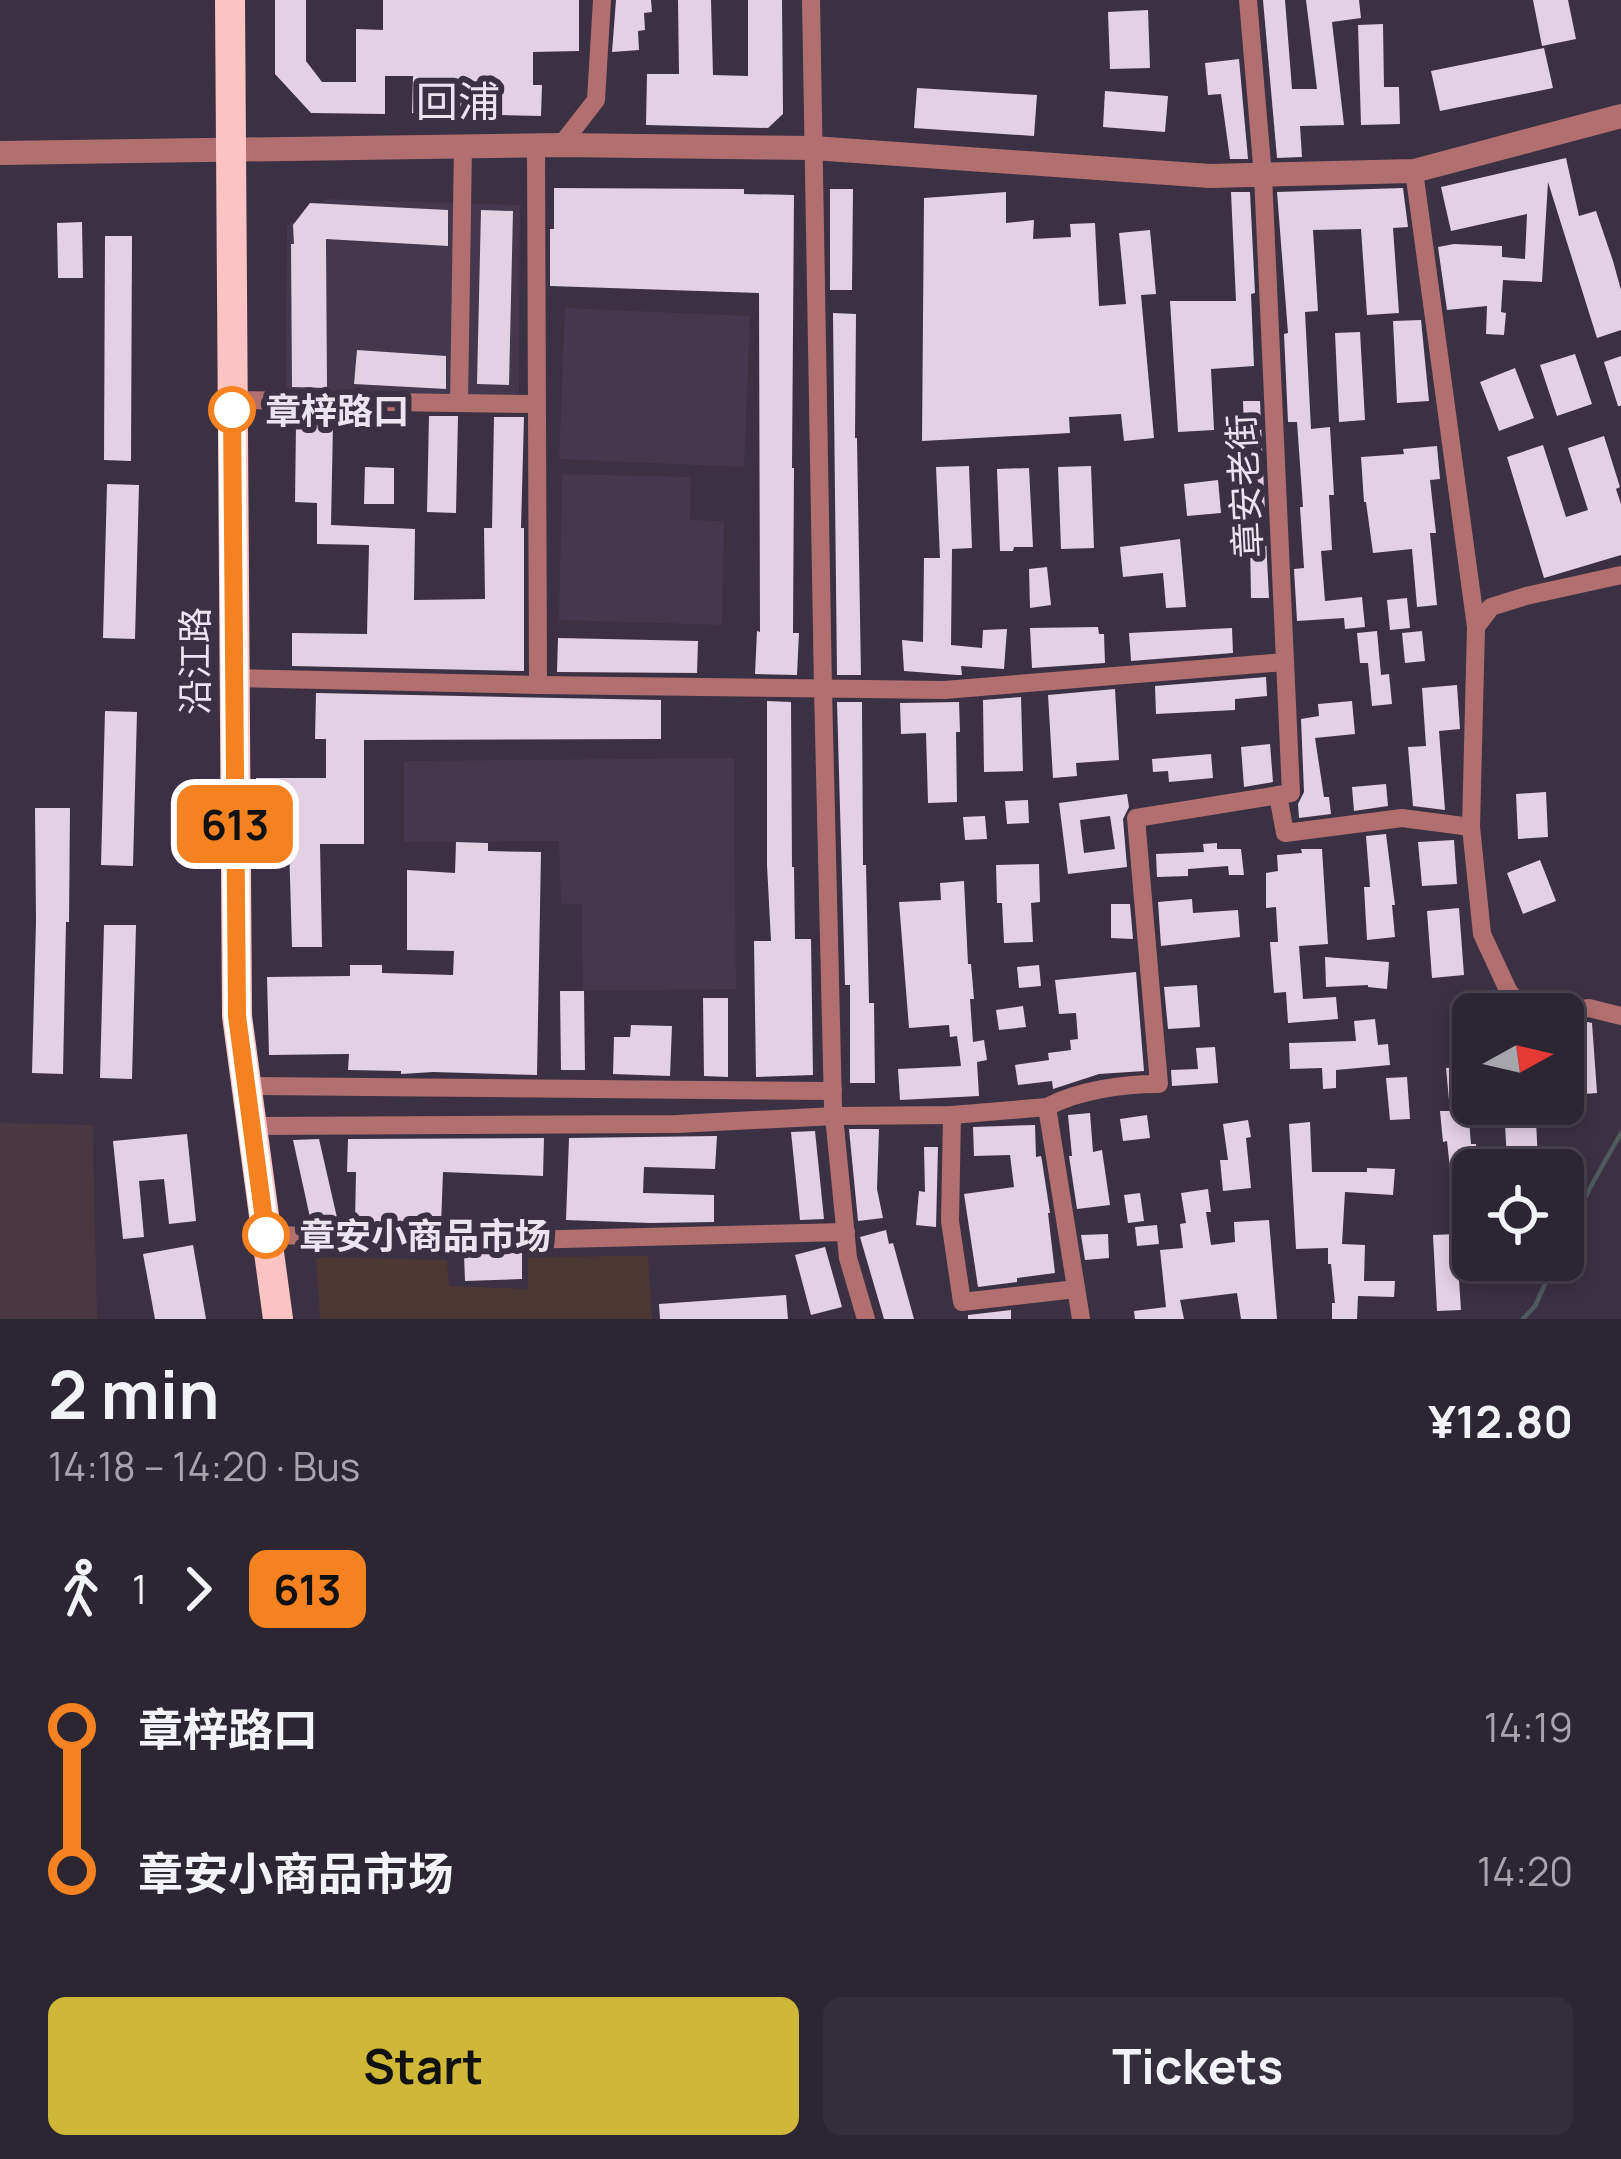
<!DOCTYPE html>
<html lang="en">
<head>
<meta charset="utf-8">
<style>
	body { margin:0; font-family:Manrope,"Noto Sans SC",sans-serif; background:#342d3a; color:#f1f3f6; height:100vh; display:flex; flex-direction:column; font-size:45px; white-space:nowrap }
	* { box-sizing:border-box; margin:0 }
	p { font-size:39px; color:#a6a5ac }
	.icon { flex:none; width:66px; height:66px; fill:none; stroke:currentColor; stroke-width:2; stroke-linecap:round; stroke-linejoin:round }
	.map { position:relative; height:1319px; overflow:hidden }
	.sheet { display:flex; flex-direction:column; background:#2c2532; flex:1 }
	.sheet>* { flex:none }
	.badge { padding:0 24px; border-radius:18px; font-size:42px; line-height:78px }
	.needle { width:78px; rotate:82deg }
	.buttons { position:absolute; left:1452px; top:993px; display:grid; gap:24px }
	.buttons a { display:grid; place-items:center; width:132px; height:132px; border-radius:18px; background:#2c2532; box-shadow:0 6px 18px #0003,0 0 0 3px #48424d; font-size:60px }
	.map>.badge { position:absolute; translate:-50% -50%; box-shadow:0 0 0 6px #fff }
	.legs { display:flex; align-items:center; gap:18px; height:132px; padding:0 48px; font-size:39px }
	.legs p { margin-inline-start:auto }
	.head { display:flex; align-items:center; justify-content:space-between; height:204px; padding:0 48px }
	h1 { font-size:66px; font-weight:700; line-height:90px }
	.primary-button { display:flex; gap:24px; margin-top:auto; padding:24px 48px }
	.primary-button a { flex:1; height:138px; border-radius:18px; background:#cfb837; color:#111; font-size:48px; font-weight:700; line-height:138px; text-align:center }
	.primary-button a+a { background:#342d3a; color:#f1f3f6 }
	ul { padding:0 48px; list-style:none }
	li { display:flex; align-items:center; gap:42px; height:144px; font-size:45px }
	li i { display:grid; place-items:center; width:18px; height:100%; margin:0 15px; background:currentColor }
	li i::after { content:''; width:30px; height:30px; margin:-15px; border:9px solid; border-radius:50%; background:#2c2532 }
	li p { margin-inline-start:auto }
	li:first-child i { background:linear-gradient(#0000 50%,currentColor 0) }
	li:last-child i { background:linear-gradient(currentColor 50%,#0000 0) }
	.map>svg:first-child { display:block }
	.built { fill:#44374e }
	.industrial { fill:#4a373f }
	.medical { fill:#4c3735 }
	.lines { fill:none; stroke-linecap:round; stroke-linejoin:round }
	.stream { stroke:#4f5a5d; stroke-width:4.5 }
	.building { fill:#e3d0e3; fill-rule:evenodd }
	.minor { stroke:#b1706f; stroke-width:18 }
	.tertiary { stroke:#b1706f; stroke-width:24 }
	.primary { stroke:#fbc4c2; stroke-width:30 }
	.line-1-casing { stroke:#fff; stroke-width:27 }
	.line-1 { stroke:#f58220; stroke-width:18 }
	.stop-1-dot { fill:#fff; stroke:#f58220; stroke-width:6 }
	.labels { text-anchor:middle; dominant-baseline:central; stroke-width:12; stroke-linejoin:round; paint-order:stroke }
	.stop-label { font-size:36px; font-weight:bold; fill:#eae4ef; stroke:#3b3142; text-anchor:start }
	.street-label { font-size:36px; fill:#eae4ef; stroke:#3b3142 }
	.quarter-label { font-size:42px; fill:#eae4ef; stroke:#3b3142 }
</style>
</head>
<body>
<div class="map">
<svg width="1621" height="1319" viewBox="0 0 1621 1319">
	<rect width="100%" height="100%" fill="#3b3142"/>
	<!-- built -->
	<g class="built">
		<path d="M328,199L520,205L519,399L286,389L287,226Z"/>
		<path d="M565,308L750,316L744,467L559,459Z"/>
		<path d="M562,474L691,477L690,520L724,521L722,625L559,620Z"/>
		<path d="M734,758L736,989L583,991L582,904H561L559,841L404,842V761Z"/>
	</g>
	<!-- industrial -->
	<path class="industrial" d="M0,1123L93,1125L97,1319H0Z"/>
	<!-- medical -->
	<path class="medical" d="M648,1256L652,1319H320L316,1257L447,1260L449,1286L528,1289V1257Z"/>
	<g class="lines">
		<!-- stream -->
		<g class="stream">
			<path d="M1563,1244L1591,1186L1621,1133"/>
			<path d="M1523,1319L1535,1306L1556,1260"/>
		</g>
	</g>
	<!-- building -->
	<g class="building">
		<path d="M275,0H306V61L322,82H356V29L383,30V0H579V51L533,52V85H542L541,116L412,113L413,76H385V114L311,113L275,74Z"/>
		<path d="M616,0H651L652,12L644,13L645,30L638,31L639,50L612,52Z"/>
		<path d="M678,0H711L713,75L748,76V0H782L783,114L768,128L646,125L647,74H679Z"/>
		<path d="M1263,0H1285L1292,89H1317L1306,0H1359L1361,18L1332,22L1344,125L1300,126L1302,157L1277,158Z"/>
		<path d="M1533,0H1568L1576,39L1542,46Z"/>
		<path d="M1148,10L1150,68L1110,69L1108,12Z"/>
		<path d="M1383,24L1384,87H1399L1400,124L1361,125L1358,25Z"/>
		<path d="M1544,48L1553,88L1440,111L1431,71Z"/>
		<path d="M1239,59L1248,159H1230L1221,94L1208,95L1205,63Z"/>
		<path d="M917,88L1037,95L1034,136L914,128Z"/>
		<path d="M1105,91L1168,96L1165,132L1103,127Z"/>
		<path d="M1566,158L1579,216L1596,211L1613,261L1621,290V330L1597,338L1548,182L1542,282L1503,280L1501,312L1506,313L1504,335L1486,334L1487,306L1447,310L1438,247L1454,244L1502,246V257L1525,259L1527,214L1451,231L1441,187Z"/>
		<path d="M554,188L744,189V194L794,195L792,468H794L793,633H799L797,675L755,674L757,631L760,632L759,293L550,286V229H554Z"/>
		<path d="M1403,188L1408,227L1393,228L1399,313L1367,315L1361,229L1313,230L1318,311L1305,312L1311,429L1330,427L1334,495H1329L1332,550L1321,551L1325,601L1362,597L1365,627L1345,629L1344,618L1297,621L1294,569L1304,568L1300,507H1303L1297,422H1288L1284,334L1288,333L1277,192Z"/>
		<path d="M830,189H853L852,290H830Z"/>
		<path d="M1006,192V223L1034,220L1033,239L1071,237L1070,224L1095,223L1099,306L1126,304L1119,233L1150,230L1156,294L1141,295L1154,438L1124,441L1121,414L1069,417L1070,433L922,441L924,198Z"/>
		<path d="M1231,192H1250L1255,293L1251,294L1254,366L1211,369L1214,430L1178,432L1170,301H1236Z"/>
		<path d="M310,203L448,210V246L326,239L327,388L292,387L291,244H294L293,225Z"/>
		<path d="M481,210L513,211L509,385L477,384Z"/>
		<path d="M82,222L83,278H58L57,223Z"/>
		<path d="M105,236H132L131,461L104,460Z"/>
		<path d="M833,313L856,314L855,438H857L861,675H837Z"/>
		<path d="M1421,320L1429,401L1397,403L1393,321Z"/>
		<path d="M1360,332L1365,420L1339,422L1335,333Z"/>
		<path d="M357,350L446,356V389L354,384Z"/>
		<path d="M1575,354L1592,404L1557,416L1540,365Z"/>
		<path d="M1621,356V406H1618L1604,362Z"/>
		<path d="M1515,368L1534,418L1499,431L1480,382Z"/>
		<path d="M1243,401H1260L1265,512H1247Z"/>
		<path d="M429,416H458L456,513L427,512Z"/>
		<path d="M494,417H524L521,528H524V671L292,666V633L367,634L369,545L317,544V503L295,502L296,424L333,425L331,525L415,529L414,600L485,599L484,528H492Z"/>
		<path d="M1604,436L1620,487L1616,489L1621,504V555L1544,578L1507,457L1543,445L1566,517L1588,510L1568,448Z"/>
		<path d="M1437,446L1440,479L1430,480L1436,533H1430L1437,605L1417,607L1412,549L1373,553L1366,502H1364L1361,457L1404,454L1403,449Z"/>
		<path d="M969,466L972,548L952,549L951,645L982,648L983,630L1007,629L1004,669L961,666L962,675H957L904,671L902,640L923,642L924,558H940L936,467Z"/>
		<path d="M1091,466L1094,548L1061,549L1058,467Z"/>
		<path d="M365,467L394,468V504H364Z"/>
		<path d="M1029,468L1033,547H1014L1013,551H1000L997,469Z"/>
		<path d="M1218,480L1221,513L1187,516L1184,484Z"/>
		<path d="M107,484L139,485L135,639L103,638Z"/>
		<path d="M1180,539L1186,607L1166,608L1163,573L1123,577L1120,547Z"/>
		<path d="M1250,539H1266L1269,598H1251Z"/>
		<path d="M1047,567L1051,605L1030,608L1029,569Z"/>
		<path d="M1407,598L1410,628L1390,630L1387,600Z"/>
		<path d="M1098,627L1099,634H1104L1105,663L1032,668L1030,628Z"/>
		<path d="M1232,628L1233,653L1131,661L1129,633Z"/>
		<path d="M1377,631L1381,675L1389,674L1392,704L1372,706L1368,663H1360L1357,633Z"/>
		<path d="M1422,631L1425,661L1405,663L1402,633Z"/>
		<path d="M558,638L698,641L697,673L557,672Z"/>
		<path d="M1266,677L1267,696L1235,699V710L1156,714L1155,686Z"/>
		<path d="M1457,685L1460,729L1439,731L1445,810L1413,806L1408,747L1426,746L1422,688Z"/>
		<path d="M1115,689L1119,760L1076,763L1077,776L1053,778L1048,695Z"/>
		<path d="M316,693L661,700V739L364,740V844H320L322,947H292L289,844H256V778H326V739H315Z"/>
		<path d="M1021,697L1023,771L984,772L983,700Z"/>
		<path d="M767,701L791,702L792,867H794L795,939H811L813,1075L756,1077L754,941H771L767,865Z"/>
		<path d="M1352,701L1355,734L1315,738L1324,797H1329L1331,814L1299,818L1298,804L1304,792L1301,719L1319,716L1318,704Z"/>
		<path d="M837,702H862L863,865H866L869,1003H874L875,1083H850V985H845Z"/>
		<path d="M959,702L960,732H956L957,802L928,803L926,733L901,734L900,703Z"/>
		<path d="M105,711L137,712L133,866L101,865Z"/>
		<path d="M1270,744L1273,782L1244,787L1241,747Z"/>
		<path d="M1211,754L1213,778L1169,782L1168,771L1153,772L1152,759Z"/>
		<path d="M1386,784L1388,806L1354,811L1352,787Z"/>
		<path d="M1546,792L1548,837L1518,839L1516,794Z"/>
		<path d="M1127,794L1129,807L1123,819L1127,867L1068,874L1059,803ZM1110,816L1115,849L1084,853L1080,820Z"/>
		<path d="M1028,800L1029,823L1007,824L1005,801Z"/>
		<path d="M35,808H70L69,922H66L63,1074L32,1073L36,922Z"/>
		<path d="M985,816L987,839L965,840L963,817Z"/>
		<path d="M1386,834L1395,905H1392L1395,937L1367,940L1364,887H1370L1366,836Z"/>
		<path d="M1454,840L1457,884L1422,886L1418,842Z"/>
		<path d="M456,842L488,843V851L541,852L537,1075L433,1072L401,1074V1071L348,1070L349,1054L269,1055L267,977L350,976V965H382V973L453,975L454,951L407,950V870L455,873Z"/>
		<path d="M1217,843V849H1241L1244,875H1229L1228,866L1188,869V876L1157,877L1156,854L1204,852L1203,844Z"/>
		<path d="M1301,849H1322L1328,944L1299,946L1303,999L1336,997L1338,1019L1288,1023L1286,992L1274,993L1270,942H1278L1276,907L1266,908V873L1278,871L1277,855L1302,853Z"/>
		<path d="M1540,860L1556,901L1523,914L1507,873Z"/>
		<path d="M1039,864L1040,902L1031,903L1033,942L1004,943L1002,903H997L996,865Z"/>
		<path d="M964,881L968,964H971L974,999H970L973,1042L984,1040L987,1060L977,1062L979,1096L900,1100L898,1069L961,1066L957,1036L950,1037L949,1025L909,1028L899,902L941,900L940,883Z"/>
		<path d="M1192,899L1193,913L1238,910L1240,937L1161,946L1158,902Z"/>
		<path d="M1111,904H1130L1133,939L1111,938Z"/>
		<path d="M1459,908L1464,975L1432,978L1427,911Z"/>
		<path d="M104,925H136L132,1079L100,1078Z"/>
		<path d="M1325,957L1389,962L1387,989L1368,987V985L1326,987Z"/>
		<path d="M1039,965L1041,986L1019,988L1017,967Z"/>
		<path d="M1136,972L1144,1071L1099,1074L1053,1089L1052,1081L1018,1085L1015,1065L1049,1060L1048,1053L1071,1050L1070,1040L1078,1039L1076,1013L1059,1014L1055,980Z"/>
		<path d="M1197,985L1200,1027L1168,1029L1164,987Z"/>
		<path d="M560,991H584L585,1070H561Z"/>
		<path d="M703,998H728V1077L704,1076Z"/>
		<path d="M1023,1006L1026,1027L999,1030L996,1010Z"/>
		<path d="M1375,1019L1378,1045L1388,1044L1390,1065L1336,1070V1088L1323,1089L1322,1068L1290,1069L1289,1043L1356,1041L1354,1021Z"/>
		<path d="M1588,1022L1592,1023L1597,1093L1571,1095L1566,1024Z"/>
		<path d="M631,1025L672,1026L670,1076L613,1074L614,1037H630Z"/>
		<path d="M1215,1047L1218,1083L1172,1086L1171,1070L1198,1069L1196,1048Z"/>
		<path d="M1473,1066V1096L1467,1097L1471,1144H1476L1478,1170H1473V1175L1451,1177L1447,1141L1443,1142L1440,1111H1450L1446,1068Z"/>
		<path d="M1407,1077L1410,1119L1390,1120L1386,1078Z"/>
		<path d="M1535,1104L1538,1159L1507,1161L1504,1106Z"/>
		<path d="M1090,1113L1093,1152L1102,1150L1110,1205L1077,1209L1069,1156H1072L1068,1115Z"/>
		<path d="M1147,1115L1150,1138L1123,1141L1120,1119Z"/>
		<path d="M1248,1120L1251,1137L1246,1138L1251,1188L1223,1191L1220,1160H1228L1223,1124Z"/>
		<path d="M1310,1122L1312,1172H1367V1168L1395,1169L1393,1195L1345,1192L1342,1244L1365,1245L1364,1281H1395L1394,1297L1358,1296L1357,1319H1332V1303H1335L1331,1264H1328V1248L1296,1249L1289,1124Z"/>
		<path d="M1035,1125L1036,1157L1041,1156L1042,1161L1050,1213H1048L1055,1273L1017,1278V1282L978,1287L964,1194L1014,1187L1010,1155L974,1156L973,1127Z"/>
		<path d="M849,1129H879L877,1189L883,1218L858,1221Z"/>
		<path d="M815,1131L824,1219L800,1220L791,1132Z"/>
		<path d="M187,1134L196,1221L169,1224L164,1179L139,1181L144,1237L123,1239L113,1141Z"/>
		<path d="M717,1136L715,1169L644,1167L643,1193L714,1195V1222L650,1223L566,1220L569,1138Z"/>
		<path d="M544,1138L543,1176L443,1172L441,1225L355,1223L356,1172H347L348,1139Z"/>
		<path d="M319,1139L338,1222L334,1223L311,1222L293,1140Z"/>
		<path d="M924,1147H938L936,1227L916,1225L919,1191L925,1192Z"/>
		<path d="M1208,1189L1211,1212H1206L1211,1245L1235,1242L1234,1222L1269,1220L1277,1319H1241L1237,1293L1180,1300L1184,1319H1135L1134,1311L1166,1307L1160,1250L1183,1248L1180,1224L1186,1223L1181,1193Z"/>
		<path d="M1140,1193L1144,1221L1128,1223L1124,1195Z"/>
		<path d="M1157,1225L1159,1244L1137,1246L1135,1227Z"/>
		<path d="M886,1230L889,1244L893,1243L914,1319H884L860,1237Z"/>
		<path d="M1108,1234L1109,1258L1085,1260L1081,1235Z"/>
		<path d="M1457,1234L1458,1260H1511L1512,1278L1459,1280L1461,1310L1437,1311L1433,1235Z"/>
		<path d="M193,1245L206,1319H155L143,1254Z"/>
		<path d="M825,1247L842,1307L811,1315L795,1255Z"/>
		<path d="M522,1253V1279L465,1281L464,1254Z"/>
		<path d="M786,1295L788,1319H660L659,1304Z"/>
		<path d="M1011,1310V1319H968V1315Z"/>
	</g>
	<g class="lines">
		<!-- minor -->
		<g class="minor">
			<path d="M811,0L823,689L833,1106L848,1258L866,1319"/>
			<path d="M561,145L596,100L602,0"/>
			<path d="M536,146L538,685"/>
			<path d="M1414,171L1476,627"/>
			<path d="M232,400L535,404"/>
			<path d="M459,403L463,147"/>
			<path d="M233,678L538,685L944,690L1285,662"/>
			<path d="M1278,795L1285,833L1402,818L1471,827"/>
			<path d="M1525,1014L1508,990L1482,934L1471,827L1476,627L1491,607L1526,596L1621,575"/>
			<path d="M1536,1014L1589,1008L1621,1016"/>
			<path d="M246,1086L833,1091"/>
			<path d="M1047,1107C1079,1090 1123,1084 1159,1084L1136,818L1291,793L1263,176L1248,0"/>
			<path d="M952,1115L950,1221L962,1302L1076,1289"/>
			<path d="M252,1126L677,1124L835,1116L952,1115L1047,1107L1081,1319"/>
			<path d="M266,1235L522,1240L846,1232"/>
		</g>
		<!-- tertiary -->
		<path class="tertiary" d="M0,153L561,145L813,148L1210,176L1414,171L1621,116"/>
		<!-- primary -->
		<path class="primary" d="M230,0L237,1016L278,1319"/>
	</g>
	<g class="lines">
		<defs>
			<path id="line-1" d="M232,410L237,1016L266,1235"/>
		</defs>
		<!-- line-1 casing -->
		<use href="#line-1" class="line-1-casing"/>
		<!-- line-1 -->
		<use href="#line-1" class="line-1"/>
	</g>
	<!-- markers -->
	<g class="stop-1-dot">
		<circle cx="232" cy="410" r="21"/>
		<circle cx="266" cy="1235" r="21"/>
	</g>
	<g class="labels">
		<!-- stop labels -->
		<g class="stop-label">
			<text x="265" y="410">章梓路口</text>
			<text x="299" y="1235">章安小商品市场</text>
		</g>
		<!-- street labels -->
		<g class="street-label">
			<text transform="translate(1244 486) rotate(-93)">章安老街</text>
			<text transform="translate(194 661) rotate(-90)">沿江路</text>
		</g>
		<!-- quarter labels -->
		<g class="quarter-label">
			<text x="458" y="101">回浦</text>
		</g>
	</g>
</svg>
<div class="buttons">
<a><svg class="needle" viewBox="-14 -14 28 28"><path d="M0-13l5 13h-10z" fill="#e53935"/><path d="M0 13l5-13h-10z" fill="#a6a5ac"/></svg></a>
<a><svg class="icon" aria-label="locate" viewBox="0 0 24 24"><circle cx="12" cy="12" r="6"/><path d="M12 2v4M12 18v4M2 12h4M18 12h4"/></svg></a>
</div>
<b class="badge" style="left:235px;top:824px;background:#f58220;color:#111">613</b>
</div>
<section class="sheet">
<div class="head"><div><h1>2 min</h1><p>14:18 – 14:20 · Bus</p></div><b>¥12.80</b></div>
<div class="legs"><svg class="icon" aria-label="walk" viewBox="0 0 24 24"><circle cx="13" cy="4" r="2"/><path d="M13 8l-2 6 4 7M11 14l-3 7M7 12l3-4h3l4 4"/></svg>1<svg class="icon" aria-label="forward" viewBox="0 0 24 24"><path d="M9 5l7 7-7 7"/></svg><b class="badge" style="background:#f58220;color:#111">613</b></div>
<ul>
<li><i style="color:#f58220"></i><b>章梓路口</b><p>14:19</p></li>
<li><i style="color:#f58220"></i><b>章安小商品市场</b><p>14:20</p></li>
</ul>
<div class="primary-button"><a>Start</a><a>Tickets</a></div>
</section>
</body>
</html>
